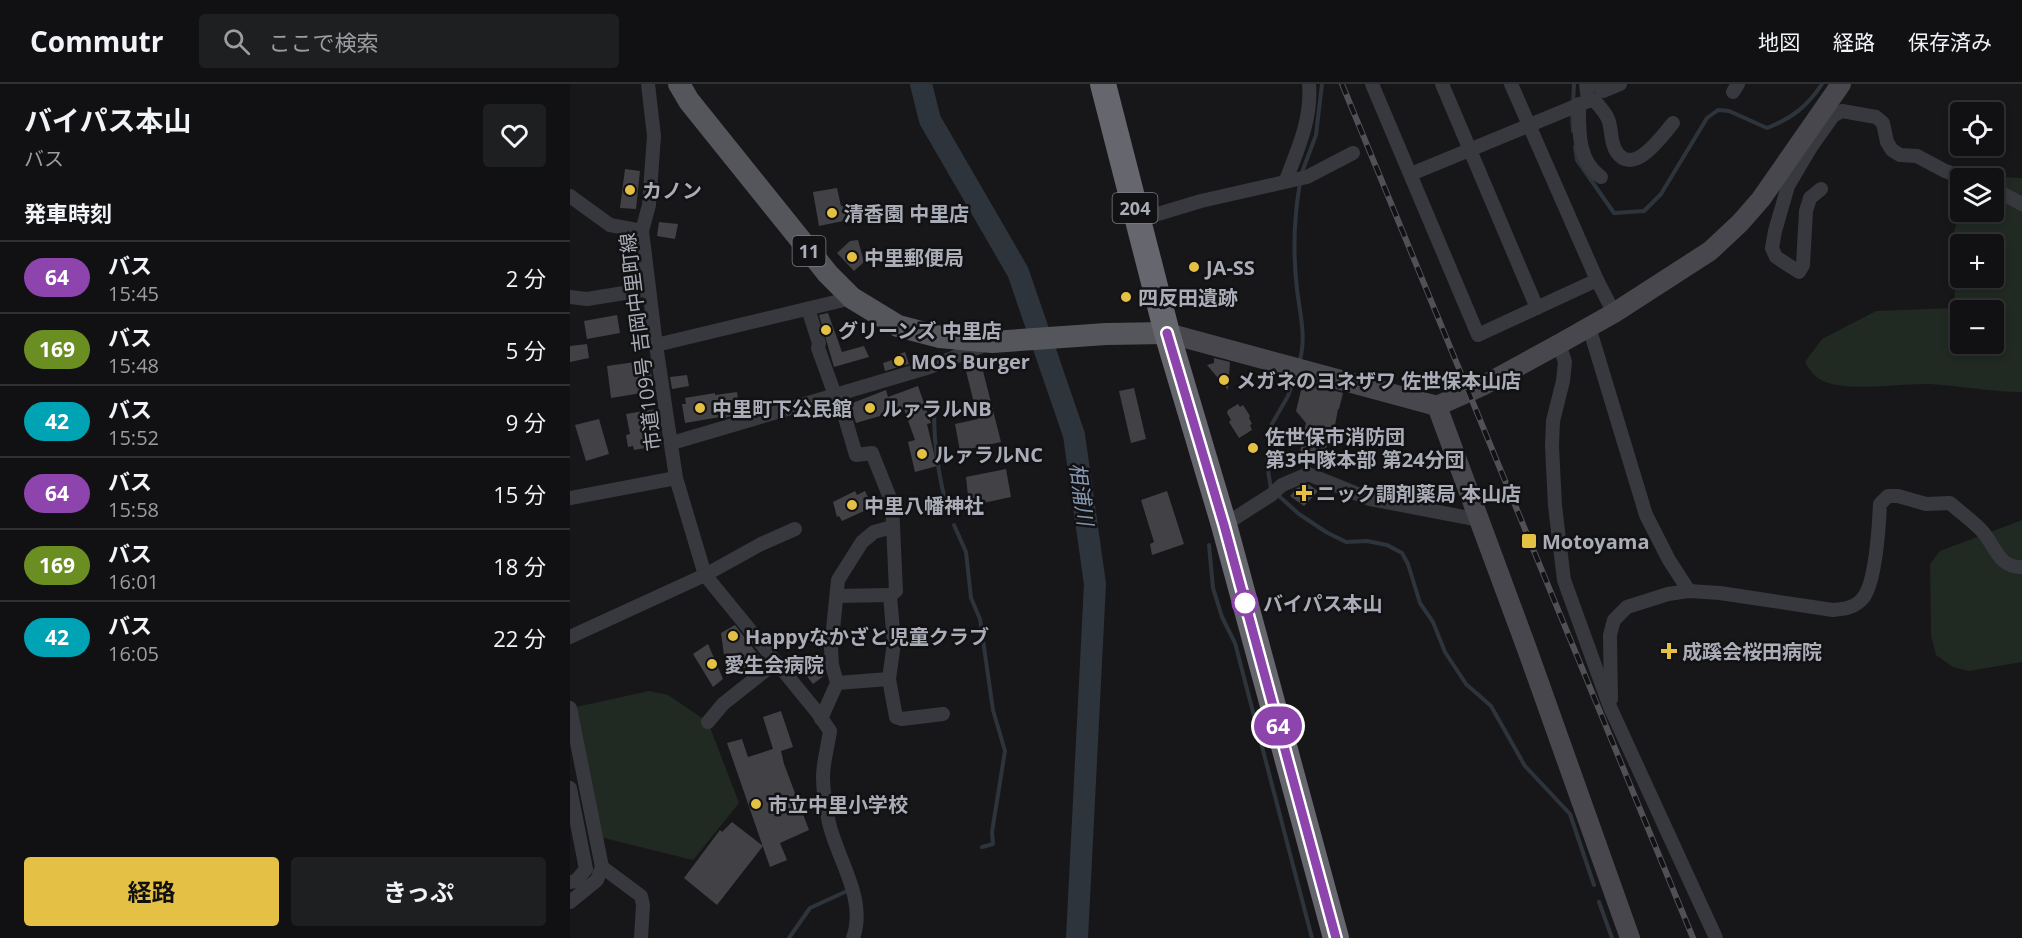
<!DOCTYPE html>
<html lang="ja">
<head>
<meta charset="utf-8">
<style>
	body { margin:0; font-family:"Open Sans","Noto Sans JP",sans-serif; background:#1e1f21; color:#f1f3f6; height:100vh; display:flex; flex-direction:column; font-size:22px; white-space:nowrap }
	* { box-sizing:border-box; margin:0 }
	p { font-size:20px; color:#9c9da0 }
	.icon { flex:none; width:33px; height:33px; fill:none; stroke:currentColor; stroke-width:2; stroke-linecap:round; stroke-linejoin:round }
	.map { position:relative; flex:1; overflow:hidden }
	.panel { display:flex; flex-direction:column; background:#111113; width:570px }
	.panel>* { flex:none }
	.badge { padding:0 12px; border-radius:20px; font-size:21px; line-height:39px }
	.controls { position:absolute; left:1380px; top:18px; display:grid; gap:12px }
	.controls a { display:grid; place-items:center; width:54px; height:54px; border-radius:6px; background:#111113; box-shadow:0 3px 9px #0003,0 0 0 2px #303133; font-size:30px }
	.map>.badge { position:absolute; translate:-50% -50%; box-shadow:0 0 0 3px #fff }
	h2 { padding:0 24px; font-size:22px; line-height:54px }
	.round { display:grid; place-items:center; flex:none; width:63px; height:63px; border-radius:6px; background:#1e1f21 }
	.headline { display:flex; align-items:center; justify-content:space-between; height:102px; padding:0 24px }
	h1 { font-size:28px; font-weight:700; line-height:45px }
	.cta { display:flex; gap:12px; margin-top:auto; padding:12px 24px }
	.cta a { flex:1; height:69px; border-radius:6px; background:#e4c144; color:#111; font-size:24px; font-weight:700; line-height:69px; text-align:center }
	.cta a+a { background:#1e1f21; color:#f1f3f6 }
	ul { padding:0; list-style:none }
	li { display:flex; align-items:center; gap:18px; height:72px; padding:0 24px; border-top:2px solid #303133 }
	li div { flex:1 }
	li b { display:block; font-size:22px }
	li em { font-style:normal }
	li .badge { min-width:66px; font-weight:700; text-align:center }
	header { display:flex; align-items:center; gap:36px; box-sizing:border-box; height:84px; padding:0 30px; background:#111113; border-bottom:2px solid #303133 }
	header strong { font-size:28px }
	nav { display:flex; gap:33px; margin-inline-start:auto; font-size:21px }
	.search { width:420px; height:54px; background:#1e1f21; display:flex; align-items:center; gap:15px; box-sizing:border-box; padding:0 21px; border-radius:6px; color:#9c9da0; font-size:22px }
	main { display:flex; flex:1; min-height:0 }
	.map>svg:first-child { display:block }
	.green { fill:#212923; fill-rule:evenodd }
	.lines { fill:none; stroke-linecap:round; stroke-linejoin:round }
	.stream { stroke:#2e343c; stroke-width:4 }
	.river { stroke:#2e343c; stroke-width:22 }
	.building { fill:#424246 }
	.street { stroke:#38393e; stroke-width:14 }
	.secondary { stroke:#47474d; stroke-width:20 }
	.primary { stroke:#55555c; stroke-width:22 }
	.highway { stroke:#65666e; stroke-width:26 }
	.rail-casing { stroke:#505056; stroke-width:6 }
	.rail { stroke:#121214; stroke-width:4; stroke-dasharray:11; stroke-linecap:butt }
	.line-casing { stroke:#fff; stroke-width:14 }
	.line { stroke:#8e44ad; stroke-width:9 }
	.poi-dot { fill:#e4c144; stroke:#121214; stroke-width:2 }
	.stop-dot { fill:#fff; stroke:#8e44ad; stroke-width:3 }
	.labels { text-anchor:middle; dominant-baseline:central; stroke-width:5; stroke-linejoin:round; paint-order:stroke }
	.shield { fill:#121214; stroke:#7c7e87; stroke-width:1.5 }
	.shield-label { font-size:18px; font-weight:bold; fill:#aaadb8 }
	.poi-label { font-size:20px; font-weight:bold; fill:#aaadb8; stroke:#121214; text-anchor:start }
	.street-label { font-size:20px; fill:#aaadb8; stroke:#121214 }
	.stop-label { font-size:20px; font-weight:bold; fill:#aaadb8; stroke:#121214; text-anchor:start }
	.water-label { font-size:21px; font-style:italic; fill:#8496b0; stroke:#121214 }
</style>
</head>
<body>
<header>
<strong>Commutr</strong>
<div class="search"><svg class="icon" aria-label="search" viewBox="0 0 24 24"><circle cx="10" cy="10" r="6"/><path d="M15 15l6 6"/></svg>ここで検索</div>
<nav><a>地図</a><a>経路</a><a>保存済み</a></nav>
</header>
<main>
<section class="panel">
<div class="headline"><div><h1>バイパス本山</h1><p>バス</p></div><a class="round"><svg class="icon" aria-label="heart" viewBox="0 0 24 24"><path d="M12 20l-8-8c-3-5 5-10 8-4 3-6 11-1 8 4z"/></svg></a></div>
<h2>発車時刻</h2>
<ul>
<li><span class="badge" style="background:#8e44ad;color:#fff">64</span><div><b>バス</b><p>15:45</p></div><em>2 分</em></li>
<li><span class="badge" style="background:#6b8e23;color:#fff">169</span><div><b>バス</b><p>15:48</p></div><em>5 分</em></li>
<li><span class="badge" style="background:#00a3b4;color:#fff">42</span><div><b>バス</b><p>15:52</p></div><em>9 分</em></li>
<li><span class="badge" style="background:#8e44ad;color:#fff">64</span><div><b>バス</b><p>15:58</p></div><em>15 分</em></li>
<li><span class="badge" style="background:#6b8e23;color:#fff">169</span><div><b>バス</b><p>16:01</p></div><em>18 分</em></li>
<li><span class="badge" style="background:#00a3b4;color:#fff">42</span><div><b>バス</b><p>16:05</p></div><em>22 分</em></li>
</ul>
<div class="cta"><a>経路</a><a>きっぷ</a></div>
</section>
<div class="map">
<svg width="1452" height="854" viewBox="0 0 1452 854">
	<rect width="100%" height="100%" fill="#171719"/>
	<!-- green -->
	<g class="green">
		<path d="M1426,93L1452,94V308C1421,308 1391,302 1360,300C1329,299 1298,306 1267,301C1250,298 1243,292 1235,278L1252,255L1306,227L1384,224L1386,189L1383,152L1390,126V128H1424V95ZM1390,160H1424V194H1390ZM1390,226H1424V260H1390Z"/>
		<path d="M1452,436V578L1399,587L1383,583L1366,571L1361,552L1360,480L1370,467Z"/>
		<path d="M79,607L98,611L138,638L169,719L123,776L30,753L6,623Z"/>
	</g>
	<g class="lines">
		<!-- stream -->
		<g class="stream">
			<path d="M1003,20L1004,0"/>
			<path d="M1002,28L1003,47"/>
			<path d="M1005,63L1007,76L1044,129L1074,127L1091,110L1137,34L1148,26L1159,27L1197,44C1222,34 1237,23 1252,0"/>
			<path d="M731,91L746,51L752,0"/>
			<path d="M729,279C737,254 730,231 727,205C723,171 724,133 730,99"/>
			<path d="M726,289L718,312L699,345L697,380L701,405L729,430L756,448L776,458L797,457L817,461L832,469L838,480L850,519L863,538L875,568L896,600L921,622L955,682L1000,730L1024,801"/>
			<path d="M365,319C362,350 369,399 379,429"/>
			<path d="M384,441L396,468L401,514L410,535L423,626L435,667L422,748L423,760L412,763"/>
			<path d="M639,461L643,504L652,533L665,559L742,854"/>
			<path d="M1029,818L1042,854"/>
			<path d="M219,854L240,824L277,807"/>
		</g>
		<!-- river -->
		<path class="river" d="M351,0L360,36L448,188L504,351L525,500L507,854"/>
	</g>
	<!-- building -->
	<g class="building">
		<path d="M55,85L70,87L66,125L50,124Z"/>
		<path d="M267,104L271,122L275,121L278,136L249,142L243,108Z"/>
		<path d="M89,138L108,140L105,155L87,152Z"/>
		<path d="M288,156L294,178L284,187L267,169L280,157Z"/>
		<path d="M258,229L272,268L294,262L299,273L264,283L249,231Z"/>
		<path d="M47,231L50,249L17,255L14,237Z"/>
		<path d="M17,260L19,274L0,278V262Z"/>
		<path d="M335,268L339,280L315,287L313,279L325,275L324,272Z"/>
		<path d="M644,274L660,278L658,306L637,281L644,279Z"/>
		<path d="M79,276L84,307L41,314L37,282Z"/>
		<path d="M412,283L431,358L390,367L385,340L408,335L396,287Z"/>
		<path d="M117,291L119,302L102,305L100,293Z"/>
		<path d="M733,298L773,309L769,325H768L761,362L757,361L752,383L728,378L736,339L726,327Z"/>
		<path d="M348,302L361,339L357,340L367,382L345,388L338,358L345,356L334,325L286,339L280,320L316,306L318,313Z"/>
		<path d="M564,304L576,355L561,359L549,307Z"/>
		<path d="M167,308L170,330L151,335L150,333L115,339L112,320H116L115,314L145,309V311Z"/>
		<path d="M668,320L670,323L673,321L680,332L679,334L682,340L680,341L682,346L669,354L659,338L661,336L657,329L658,326Z"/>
		<path d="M86,325L92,361L64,366L63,362L58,363L56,351L60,350L56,330Z"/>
		<path d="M29,335L39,370L16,377L5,341Z"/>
		<path d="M436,385L441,413L399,422L396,393Z"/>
		<path d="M738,400L748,407L734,422L720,412L727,404Z"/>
		<path d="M285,407L287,411L295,407L301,420L293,424L294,427L272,437L269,432L267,433L263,418Z"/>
		<path d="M597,407L614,460L582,471L580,460L584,458L571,416Z"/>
		<path d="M165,541L193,577L178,589L174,583L157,593L151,549Z"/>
		<path d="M138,560L153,595L143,603L123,570Z"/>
		<path d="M248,582L255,591L243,600L236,591Z"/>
		<path d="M211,627L223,663L211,667L214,680L239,746L210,759L217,776L200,783L157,659L172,655L178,673L203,665L193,633Z"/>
		<path d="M162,738L193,762L147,821L114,794L150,746L152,748Z"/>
	</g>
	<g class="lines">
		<!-- street -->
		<g class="street">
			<path d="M78,0L84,52L79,121L72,147L86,261L106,394L135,491L247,628L260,647C258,662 253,678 253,693C253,707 256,725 259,739C268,777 297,815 283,854"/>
			<path d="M802,0L908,251L1027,196"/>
			<path d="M872,0L967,224"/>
			<path d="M941,0L1027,196L1044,229"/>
			<path d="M1026,0L1033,7L1050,0"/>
			<path d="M1163,8L1168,0"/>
			<path d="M1018,17L1024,16C1029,22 1035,28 1038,35C1042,44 1040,58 1046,67C1063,94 1092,52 1103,39"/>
			<path d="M1009,20C1009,45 1007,77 1031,93"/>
			<path d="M1232,56L1241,63L1218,102L1205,147L1202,164L1206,173L1229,188L1233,181L1236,127L1240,114L1251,105"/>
			<path d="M1241,63L1263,32L1272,27L1306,33L1313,39L1317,58L1322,66L1330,71L1347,72L1375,87L1396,94"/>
			<path d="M841,90L1018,17L1016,0"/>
			<path d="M716,96C728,65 742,34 739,0"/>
			<path d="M1424,105L1452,120"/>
			<path d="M0,112L40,141L72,147"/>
			<path d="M568,136L631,117L737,93L783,69"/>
			<path d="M0,213L17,215L79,205"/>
			<path d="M238,225L249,259L248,264L265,311"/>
			<path d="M1019,243L1076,431L1099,476L1119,507"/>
			<path d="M989,260L995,278L993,297L983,337L982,362L985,422L994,496L1040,623L1146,854"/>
			<path d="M86,261L282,214"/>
			<path d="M268,310L286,371L302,369L322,419L326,507L320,511L324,559L319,595L326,633L332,635L373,630"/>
			<path d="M102,359L360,283L417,260"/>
			<path d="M0,414L106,394"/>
			<path d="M654,441L701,411L712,401L738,390L800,415L910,436"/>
			<path d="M267,512L320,511"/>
			<path d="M0,553L135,491L191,460L225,445"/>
			<path d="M267,599L319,595"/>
			<path d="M1041,615L1040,551L1044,536L1057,523L1098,510L1119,507L1150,509L1263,526C1274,525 1285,524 1293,514C1306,498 1309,441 1310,420L1318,412H1328L1356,420L1380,419C1391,429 1403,437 1413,448C1425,462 1429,484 1452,483"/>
			<path d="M0,624L32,783L27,796L0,818"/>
			<path d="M251,635L267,599L262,581L261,565L268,496L292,458L304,448L322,443"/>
			<path d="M138,638L153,620L206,578"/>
			<path d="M0,704L16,785L6,797L0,798"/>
			<path d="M32,783L71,812L73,821L71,854"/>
		</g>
		<!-- secondary -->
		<g class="secondary">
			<path d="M597,249L867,322L914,301L989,260L1044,229L1140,167L1170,139L1191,115L1271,0"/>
			<path d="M867,322L957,565L1060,854"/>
		</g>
		<!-- primary -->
		<path class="primary" d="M109,0L119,17L258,190L282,214L328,242L370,253L422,258L536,250L597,249"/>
		<!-- highway -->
		<path class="highway" d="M533,0L597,249L654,441L766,854"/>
		<defs>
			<path id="rail" d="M772,0L1123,854"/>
		</defs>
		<!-- rail casing -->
		<use href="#rail" class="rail-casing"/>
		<!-- rail -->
		<use href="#rail" class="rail"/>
	</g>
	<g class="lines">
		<defs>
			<path id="line" d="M597,249L654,441L766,854"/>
		</defs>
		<!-- line casing -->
		<use href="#line" class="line-casing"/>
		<!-- line -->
		<use href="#line" class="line"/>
	</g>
	<!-- markers -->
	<g class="poi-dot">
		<circle cx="60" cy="106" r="6"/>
		<circle cx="262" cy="129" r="6"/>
		<circle cx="282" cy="173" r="6"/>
		<circle cx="624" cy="183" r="6"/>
		<circle cx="556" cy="213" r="6"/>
		<circle cx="256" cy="246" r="6"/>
		<circle cx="329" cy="277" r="6"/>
		<circle cx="654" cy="296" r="6"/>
		<circle cx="130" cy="324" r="6"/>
		<circle cx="300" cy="324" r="6"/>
		<circle cx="683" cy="364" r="6"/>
		<circle cx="352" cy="370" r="6"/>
		<path d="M731 400h6v6h6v6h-6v6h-6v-6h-6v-6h6z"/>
		<circle cx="282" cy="421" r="6"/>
		<rect x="951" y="449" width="16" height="16" rx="3"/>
		<circle cx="163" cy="552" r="6"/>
		<path d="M1096 558h6v6h6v6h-6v6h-6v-6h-6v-6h6z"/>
		<circle cx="142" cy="580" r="6"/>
		<circle cx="186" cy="720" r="6"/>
	</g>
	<circle class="stop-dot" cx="675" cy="519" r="12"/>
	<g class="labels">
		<!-- shield labels -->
		<g class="shield">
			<rect x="542.5" y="109" width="45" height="30" rx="4.5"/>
			<rect x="222.5" y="152" width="33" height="30" rx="4.5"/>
		</g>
		<g class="shield-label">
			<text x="565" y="124">204</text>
			<text x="239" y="167">11</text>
		</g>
		<!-- poi labels -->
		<g class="poi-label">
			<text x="72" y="106">カノン</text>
			<text x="274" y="129">清香園 中里店</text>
			<text x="294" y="173">中里郵便局</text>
			<text x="636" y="183">JA-SS</text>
			<text x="568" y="213">四反田遺跡</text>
			<text x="268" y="246">グリーンズ 中里店</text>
			<text x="341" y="277">MOS Burger</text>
			<text x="666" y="296">メガネのヨネザワ 佐世保本山店</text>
			<text x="142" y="324">中里町下公民館</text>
			<text x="312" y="324">ルァラルNB</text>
			<text x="695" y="352">佐世保市消防団<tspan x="695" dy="23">第3中隊本部 第24分団</tspan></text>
			<text x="364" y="370">ルァラルNC</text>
			<text x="746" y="409">ニック調剤薬局 本山店</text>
			<text x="294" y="421">中里八幡神社</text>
			<text x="972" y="457">Motoyama</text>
			<text x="175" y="552">Happyなかざと児童クラブ</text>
			<text x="1112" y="567">成蹊会桜田病院</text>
			<text x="154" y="580">愛生会病院</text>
			<text x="198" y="720">市立中里小学校</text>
		</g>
		<!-- street labels -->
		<g class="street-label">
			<text transform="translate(70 258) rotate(-97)">市道109号 吉岡中里町線</text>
		</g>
		<!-- stop labels -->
		<g class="stop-label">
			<text x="693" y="519">バイパス本山</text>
		</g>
		<!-- water labels -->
		<g class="water-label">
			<text transform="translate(512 410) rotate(82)">相浦川</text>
		</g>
	</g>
</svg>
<div class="controls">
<a><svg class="icon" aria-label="locate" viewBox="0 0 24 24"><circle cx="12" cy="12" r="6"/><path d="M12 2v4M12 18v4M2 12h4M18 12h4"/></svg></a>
<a><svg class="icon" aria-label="layers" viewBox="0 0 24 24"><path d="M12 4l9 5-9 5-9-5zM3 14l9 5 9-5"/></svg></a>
<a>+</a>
<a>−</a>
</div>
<b class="badge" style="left:708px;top:642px;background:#8e44ad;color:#fff">64</b>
</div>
</main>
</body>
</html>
